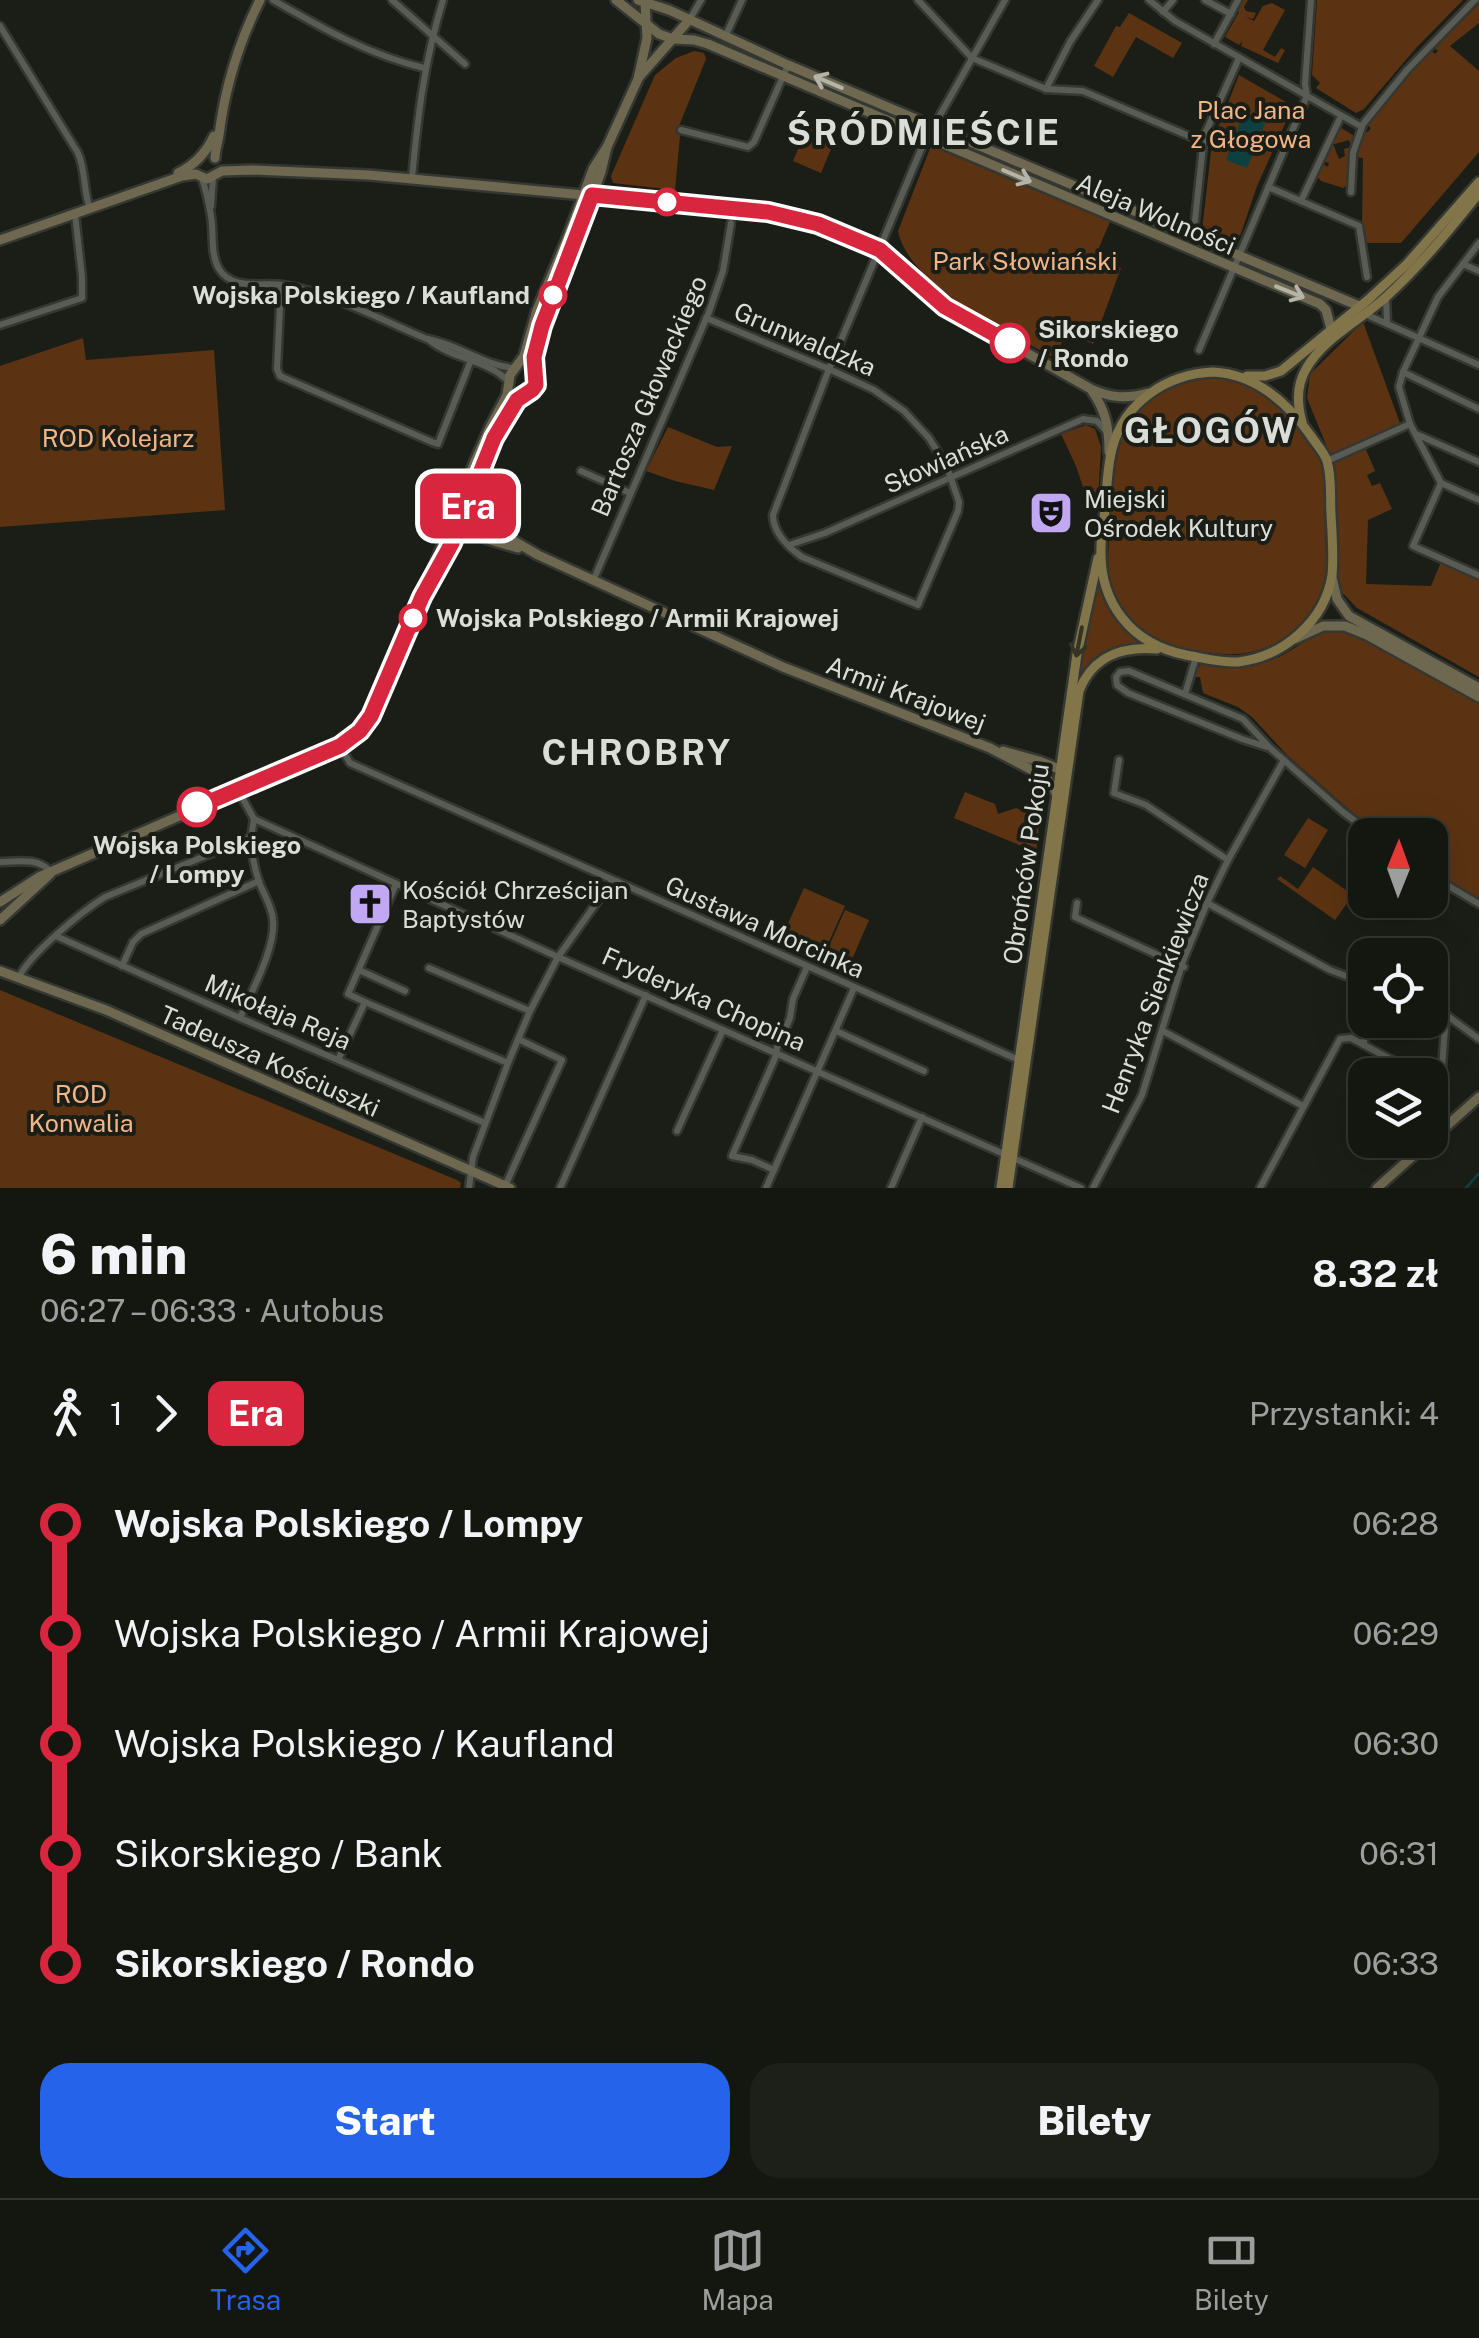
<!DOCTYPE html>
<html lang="pl">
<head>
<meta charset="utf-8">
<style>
	body { margin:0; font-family:"Public Sans",sans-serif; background:#1d1f19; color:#f1f3f6; height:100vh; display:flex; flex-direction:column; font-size:38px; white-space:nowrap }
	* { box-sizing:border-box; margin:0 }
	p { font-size:32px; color:#9d9f9f }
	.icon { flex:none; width:55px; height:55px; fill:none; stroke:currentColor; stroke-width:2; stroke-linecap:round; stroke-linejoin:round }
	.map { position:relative; height:1188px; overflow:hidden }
	.panel { display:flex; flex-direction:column; background:#141610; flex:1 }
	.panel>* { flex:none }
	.badge { padding:0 20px; border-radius:15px; font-size:35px; line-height:65px }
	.needle { width:65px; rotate:1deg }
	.buttons { position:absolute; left:1348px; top:818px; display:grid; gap:20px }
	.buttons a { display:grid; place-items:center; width:100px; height:100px; border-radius:20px; background:#141610; box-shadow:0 10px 40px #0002,0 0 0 2px #333530; font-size:50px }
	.map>.badge { position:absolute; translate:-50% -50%; box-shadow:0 0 0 5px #fff }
	.legs { display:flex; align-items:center; gap:15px; height:110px; padding:0 40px; font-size:32px }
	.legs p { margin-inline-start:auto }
	.overview { display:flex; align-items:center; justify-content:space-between; height:170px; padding:0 40px }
	h1 { font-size:55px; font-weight:800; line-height:75px }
	.button { display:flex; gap:20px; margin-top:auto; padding:20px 40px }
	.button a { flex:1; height:115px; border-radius:30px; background:#2563eb; color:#fff; font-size:40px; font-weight:800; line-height:115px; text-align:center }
	.button a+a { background:#1d1f19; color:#f1f3f6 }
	ul { padding:0 40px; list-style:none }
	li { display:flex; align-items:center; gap:35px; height:110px; font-size:38px }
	li i { display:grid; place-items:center; width:15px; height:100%; margin:0 12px; background:currentColor }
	li i::after { content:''; width:25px; height:25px; margin:-12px; border:8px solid; border-radius:50%; background:#141610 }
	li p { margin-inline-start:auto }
	li:first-child i { background:linear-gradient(#0000 50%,currentColor 0) }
	li:last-child i { background:linear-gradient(currentColor 50%,#0000 0) }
	.menu { display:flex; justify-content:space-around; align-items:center; height:140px; border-top:2px solid #333530; background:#141610; font-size:28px; color:#9d9f9f }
	.menu a { display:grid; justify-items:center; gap:5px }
	.menu .selected { color:#2563eb }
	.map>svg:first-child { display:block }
	.green { fill:#5b3312 }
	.water { fill:#0e4040 }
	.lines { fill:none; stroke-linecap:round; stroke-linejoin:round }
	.stream { stroke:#0e4040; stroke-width:2.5 }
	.street-casing { stroke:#353732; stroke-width:11 }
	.secondary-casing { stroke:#353732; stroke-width:14 }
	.primary-casing { stroke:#353732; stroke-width:14 }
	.street { stroke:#595c54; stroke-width:6 }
	.secondary { stroke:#6d684f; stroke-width:9 }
	.primary { stroke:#817549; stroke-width:9 }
	.oneway { stroke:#b4b4a8 }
	.oneway2 { stroke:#343423 }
	.line-1-casing { stroke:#fff; stroke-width:22 }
	.line-1 { stroke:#d7263d; stroke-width:15 }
	.stop-1-dot { fill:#fff; stroke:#d7263d; stroke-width:5 }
	.labels { text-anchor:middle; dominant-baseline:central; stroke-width:8; stroke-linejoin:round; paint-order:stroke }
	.park-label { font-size:25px; fill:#f3b587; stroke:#1b1e16 }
	.street-label { font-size:25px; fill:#dbddd8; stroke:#1b1e16 }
	.stop-label { font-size:25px; font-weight:bold; fill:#dbddd8; stroke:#1b1e16; text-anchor:start }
	.poi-label { font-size:25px; fill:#dbddd8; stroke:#1b1e16; text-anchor:start }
	.district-label { font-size:35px; font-weight:bold; letter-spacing:2.5px; fill:#dbddd8; stroke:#1b1e16 }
</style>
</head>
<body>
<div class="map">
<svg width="1479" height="1188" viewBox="0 0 1479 1188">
	<rect width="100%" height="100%" fill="#1b1e16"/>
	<!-- green -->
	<g class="green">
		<path d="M1241,0H1248L1244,7L1246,11L1256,13L1253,19L1246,17L1254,21L1263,6L1272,3L1285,10L1263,50L1275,57L1281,48L1285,50L1278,63L1241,46L1242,41L1239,45L1225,37L1239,12L1236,9Z"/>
		<path d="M1317,0H1463L1416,48L1364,109L1356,113L1316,88L1320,83L1312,75Z"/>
		<path d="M1479,4V23L1450,46L1479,71V152L1401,243H1364L1362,228L1363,158L1356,157L1354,154L1363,132H1368L1371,128L1368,126C1386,99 1408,74 1430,50L1435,54L1438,51L1435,48Z"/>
		<path d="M1129,13L1182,43L1173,58L1136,37L1113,77L1094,66L1116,26L1120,27Z"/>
		<path d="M694,51L704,53L706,59L679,126L680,136L675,190L613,183L611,176L655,75L676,58Z"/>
		<path d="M1239,75L1293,106L1257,186L1237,245L1202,230L1212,143Z"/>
		<path d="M808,126L836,137L821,173L793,161Z"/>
		<path d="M1338,126L1356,137L1349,184L1343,188L1321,181L1316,175L1321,163L1328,167L1329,163L1322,161L1330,144L1334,146L1339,159L1345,156L1344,149L1351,147L1349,140L1335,144L1331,142Z"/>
		<path d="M931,146L1110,222L1095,257L1121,268L1093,344L1067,332L1054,358C1008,332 909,286 898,231Z"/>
		<path d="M1363,322L1401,426L1331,457L1307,398L1310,374Z"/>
		<path d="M83,338L86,360L214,350L225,510L0,527V366Z"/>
		<path d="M1215,378C1263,385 1280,403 1306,440C1312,448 1319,457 1322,466C1327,486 1324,508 1325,528C1325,545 1328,564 1324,581C1315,621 1276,653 1236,654C1215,655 1194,650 1175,646C1138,638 1114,607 1108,571C1108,547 1110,524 1112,500C1114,479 1115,458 1122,438C1135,399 1178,380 1215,378Z"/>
		<path d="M1086,425L1095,429L1101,447L1098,500L1086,496L1076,466L1061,434Z"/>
		<path d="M668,427L717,447L732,446L714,490L675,481L646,471Z"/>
		<path d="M1365,447L1375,471L1367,475L1372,486L1380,483L1392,509L1368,520L1366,584L1431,586L1441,562L1479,578V677L1357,608L1338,588L1333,461Z"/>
		<path d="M1097,578L1100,579C1107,609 1121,628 1146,645C1110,643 1095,656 1076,684Z"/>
		<path d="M1335,630L1347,631L1369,640L1479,703V898L1451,883L1430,869V835H1383L1353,813L1288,756L1252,717L1238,707L1203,693L1200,677H1194L1197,668L1201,665C1229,667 1253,669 1279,657C1300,647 1310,633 1335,630Z"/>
		<path d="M965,792L995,804L998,814L1016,808L1040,819L1036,852L954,818Z"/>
		<path d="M1308,818L1328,830L1305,868L1284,855Z"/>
		<path d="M1313,867L1353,895L1335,920L1277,879L1280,876L1298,889Z"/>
		<path d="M804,888L845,906L823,955L782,937Z"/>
		<path d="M845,910L869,920L850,964L826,953Z"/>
		<path d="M0,990L457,1180L461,1183L460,1188H0Z"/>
	</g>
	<!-- water -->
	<path class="water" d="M1244,112L1250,115L1254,121L1261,119L1266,121L1247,168L1226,160Z"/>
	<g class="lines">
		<!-- stream -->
		<path class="stream" d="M1466,1188L1479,1173"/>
		<defs>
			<g id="street">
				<path d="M273,0C322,28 369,55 424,68"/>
				<path d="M392,0L465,64"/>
				<path d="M918,0L972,58L1046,89L1083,91L1203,142"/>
				<path d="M1149,0L1175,21L1362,127"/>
				<path d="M1205,0L1231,14"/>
				<path d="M1163,12L1173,0"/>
				<path d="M690,19L701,0"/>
				<path d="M0,26L78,153C86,171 83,190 90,209"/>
				<path d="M725,37L742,0"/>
				<path d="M1214,44L1238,0"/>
				<path d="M1046,89L1070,42L1098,0"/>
				<path d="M681,130L748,147L754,142L788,65"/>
				<path d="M412,178C418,115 424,62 443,0"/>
				<path d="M202,179C206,190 209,204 211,216C214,232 210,254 219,269C233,291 262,282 283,285C329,292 384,321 427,339C458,344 484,366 515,368"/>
				<path d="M1268,187L1359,226L1367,277"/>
				<path d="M1351,192L1353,153L1363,124L1407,70L1475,0"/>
				<path d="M1301,201L1341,116"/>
				<path d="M211,206L213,177"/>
				<path d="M1193,239L1204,136L1239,58"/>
				<path d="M1479,243L1438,297L1403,372L1399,387L1410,424L1441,483L1479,500"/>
				<path d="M1463,264L1479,271"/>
				<path d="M281,285L277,369L280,376L432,442L438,444L471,360"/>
				<path d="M1386,298L1387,322"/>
				<path d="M1365,314L1479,365"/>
				<path d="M706,318L829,369L874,390L904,411L929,438L947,467L959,502L958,511L918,605L802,557C788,547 773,532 773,515L829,369L922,147L1005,0"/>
				<path d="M0,325L82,298V277L75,214"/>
				<path d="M428,339C452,360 488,359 509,382"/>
				<path d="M1199,350L1307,96L1305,84L1311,0"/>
				<path d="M1403,372L1479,409"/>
				<path d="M1416,434L1479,462"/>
				<path d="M1327,461L1410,424"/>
				<path d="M581,471L630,493"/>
				<path d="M1441,483L1413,546L1478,575"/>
				<path d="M789,545L825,533L1083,419L1097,421L1106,431"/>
				<path d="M593,581L709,312L723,271L731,223"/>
				<path d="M1185,694L1196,657"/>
				<path d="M340,746L350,763L1019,1060"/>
				<path d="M1270,748L1242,739L1128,693L1117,685L1116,677L1120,672L1129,671L1243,719L1270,748L1343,812L1374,835"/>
				<path d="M1119,760L1114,793L1146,805L1228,860"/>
				<path d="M238,790L254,819L558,957L1081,1188"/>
				<path d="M0,862C18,862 37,857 50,871"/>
				<path d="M1430,875L1479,904"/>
				<path d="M1077,903L1075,917L1184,967"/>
				<path d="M1207,903L1330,970L1365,983"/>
				<path d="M56,936L240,1018L485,1123"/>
				<path d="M122,966L133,942L141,934L259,881"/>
				<path d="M429,968L530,1011"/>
				<path d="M359,970L405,991"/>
				<path d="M19,977C30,954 82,911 105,897L249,838"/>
				<path d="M365,1002L508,1063"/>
				<path d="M1430,1003L1479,1039"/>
				<path d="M240,1018C251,992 276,948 273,920C272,906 264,895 259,882C252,861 249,841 254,819"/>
				<path d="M836,1031L924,1071"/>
				<path d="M1163,1031L1303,1106"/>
				<path d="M1364,1045L1365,1008"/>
				<path d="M338,1060L365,1002L348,994L396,884"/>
				<path d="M677,1131L723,1030"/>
				<path d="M774,1170L752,1160L732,1156L775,1058L777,1048L790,1018L793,999L807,967"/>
				<path d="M505,1186L562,1060L518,1039"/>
				<path d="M469,1188L473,1157L508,1063L530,1011L558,957L612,881"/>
				<path d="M560,1188L646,995"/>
				<path d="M766,1188L854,988"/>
				<path d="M891,1188L922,1117"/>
				<path d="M1093,1188L1142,1095L1183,961L1207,903L1228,860L1284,760"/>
				<path d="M1260,1188L1340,1039L1351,1038L1407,1068H1442L1446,1014"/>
			</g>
			<g id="secondary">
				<path d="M616,0L659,34L673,39L694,40L708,44L1320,304L1326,310L1331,329"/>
				<path d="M638,0L669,10L788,65L1359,306"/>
				<path d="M639,77L690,19"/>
				<path d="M215,158C215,150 218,143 219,135C225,87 238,44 260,0"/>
				<path d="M178,173C195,165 206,153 214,136"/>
				<path d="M0,240L182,176L196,174L207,179L222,171L252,170L369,175L767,212L817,224L881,251L945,307L1091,389C1111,398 1127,399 1148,393"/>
				<path d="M1092,391C1106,411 1109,428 1109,452"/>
				<path d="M473,495L471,508L475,518L538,555L783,667L990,748L1047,778L1056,793"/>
				<path d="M461,521C474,538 498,542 518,548"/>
				<path d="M436,573L452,543L499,428L517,400L532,391L536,385L534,357L541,326L577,237L601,172L607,147L638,79L647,38L645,2"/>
				<path d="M1332,577L1337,599L1349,616L1479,688"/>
				<path d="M1295,639L1323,626H1345L1367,635L1479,697"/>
				<path d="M1003,751L1039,761L1064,771"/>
				<path d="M0,902L39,877L340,746L361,731L371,716L422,597L475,461L490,427L507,395L510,375L524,356L537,310L566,241L593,169L607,147"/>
				<path d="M0,920L50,874"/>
				<path d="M0,971L106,1010L510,1188"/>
				<path d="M1377,1188L1479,1097"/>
			</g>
			<g id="primary">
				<path d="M1213,372C1256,374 1287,402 1311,436C1316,444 1324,452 1327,461C1332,478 1330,497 1331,514C1332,534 1334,556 1332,575C1325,621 1283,657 1238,662C1221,663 1203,658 1186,655C1131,644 1099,603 1101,547C1101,534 1104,521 1105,509C1107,489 1107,468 1112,449C1124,402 1167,374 1213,372Z"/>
				<path d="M1247,376H1265L1281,371L1369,299L1407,264L1479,182"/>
				<path d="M1302,422C1297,404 1296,386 1306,369C1323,338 1361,320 1386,297C1421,265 1450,229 1479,193"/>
				<path d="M1001,1188L1077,654L1098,558"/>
				<path d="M1008,1188L1079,691C1093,656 1121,646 1157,649"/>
			</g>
		</defs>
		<!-- street casing -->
		<use href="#street" class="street-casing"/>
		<!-- secondary casing -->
		<use href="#secondary" class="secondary-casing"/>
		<!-- primary casing -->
		<use href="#primary" class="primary-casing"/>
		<!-- street -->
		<use href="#street" class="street"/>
		<!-- secondary -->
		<use href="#secondary" class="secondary"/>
		<!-- primary -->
		<use href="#primary" class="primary"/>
	</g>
	<!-- one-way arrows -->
	<defs><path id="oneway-shaft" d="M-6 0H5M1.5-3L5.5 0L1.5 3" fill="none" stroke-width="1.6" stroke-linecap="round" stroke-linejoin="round" transform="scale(2.5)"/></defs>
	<g class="oneway">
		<use href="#oneway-shaft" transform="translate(828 82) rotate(-157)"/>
		<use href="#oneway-shaft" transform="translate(1017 176) rotate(23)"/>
		<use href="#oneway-shaft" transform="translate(1290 292) rotate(22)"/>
	</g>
	<use class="oneway2" href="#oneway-shaft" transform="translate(1079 642) rotate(101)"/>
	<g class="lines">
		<defs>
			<path id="line-1" d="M197,807L340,746L360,731L371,716L422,597L452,543L494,438L517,400L532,390L536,385L534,357L542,326L592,195L768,212L818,224L880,250L945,307L1010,343"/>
		</defs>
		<!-- line-1 casing -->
		<use href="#line-1" class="line-1-casing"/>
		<!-- line-1 -->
		<use href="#line-1" class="line-1"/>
	</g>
	<!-- icons -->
	<defs>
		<symbol id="theatre-square" viewBox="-11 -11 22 22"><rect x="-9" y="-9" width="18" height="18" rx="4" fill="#c0a8f3" stroke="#1b1e16"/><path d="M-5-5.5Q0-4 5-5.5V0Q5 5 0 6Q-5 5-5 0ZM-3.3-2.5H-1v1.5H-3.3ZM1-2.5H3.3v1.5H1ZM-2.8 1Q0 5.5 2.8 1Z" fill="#111"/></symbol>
		<symbol id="church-square" viewBox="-11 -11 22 22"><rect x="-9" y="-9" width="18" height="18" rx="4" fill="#c0a8f3" stroke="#1b1e16"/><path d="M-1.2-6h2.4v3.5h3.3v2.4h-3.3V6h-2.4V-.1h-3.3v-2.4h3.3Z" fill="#111"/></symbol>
	</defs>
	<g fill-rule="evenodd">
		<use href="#theatre-square" x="1026" y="488" width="50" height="50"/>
		<use href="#church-square" x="345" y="879" width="50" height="50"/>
	</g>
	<!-- markers -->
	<g class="stop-1-dot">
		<circle cx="667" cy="202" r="12"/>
		<circle cx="553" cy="295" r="12"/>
		<circle cx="1010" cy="343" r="18"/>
		<circle cx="413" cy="618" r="12"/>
		<circle cx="197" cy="807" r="18"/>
	</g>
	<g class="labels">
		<!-- park labels -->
		<g class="park-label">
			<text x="1251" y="110">Plac Jana<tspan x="1251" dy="29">z Głogowa</tspan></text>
			<text x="1025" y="261">Park Słowiański</text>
			<text x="118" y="438">ROD Kolejarz</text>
			<text x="81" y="1094">ROD<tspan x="81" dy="29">Konwalia</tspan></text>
		</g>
		<!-- street labels -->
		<g class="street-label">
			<text transform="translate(1156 214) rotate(23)">Aleja Wolności</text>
			<text transform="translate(805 339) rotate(23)">Grunwaldzka</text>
			<text transform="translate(649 396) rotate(-67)">Bartosza Głowackiego</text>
			<text transform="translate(946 459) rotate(-24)">Słowiańska</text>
			<text transform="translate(906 694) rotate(21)">Armii Krajowej</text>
			<text transform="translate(1026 864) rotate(-82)">Obrońców Pokoju</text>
			<text transform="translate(765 927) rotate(24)">Gustawa Morcinka</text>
			<text transform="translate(1155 993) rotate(-69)">Henryka Sienkiewicza</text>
			<text transform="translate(704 999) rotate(24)">Fryderyka Chopina</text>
			<text transform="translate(278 1012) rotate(23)">Mikołaja Reja</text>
			<text transform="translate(270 1061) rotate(24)">Tadeusza Kościuszki</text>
		</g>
		<!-- stop labels -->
		<g class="stop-label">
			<text x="530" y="295" text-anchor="end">Wojska Polskiego / Kaufland</text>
			<text x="1038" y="329">Sikorskiego<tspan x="1038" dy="29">/ Rondo</tspan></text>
			<text x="436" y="618">Wojska Polskiego / Armii Krajowej</text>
			<text x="197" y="845" text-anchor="middle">Wojska Polskiego<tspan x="197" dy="29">/ Lompy</tspan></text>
		</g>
		<!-- poi labels -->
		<g class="poi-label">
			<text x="1084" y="499">Miejski<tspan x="1084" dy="29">Ośrodek Kultury</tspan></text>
			<text x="402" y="890">Kościół Chrześcijan<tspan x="402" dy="29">Baptystów</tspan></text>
		</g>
		<!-- district labels -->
		<g class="district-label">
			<text x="924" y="132">ŚRÓDMIEŚCIE</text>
			<text x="1211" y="430">GŁOGÓW</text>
			<text x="637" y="752">CHROBRY</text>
		</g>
	</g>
</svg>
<div class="buttons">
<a><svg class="needle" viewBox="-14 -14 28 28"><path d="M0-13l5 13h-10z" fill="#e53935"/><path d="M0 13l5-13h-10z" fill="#9d9f9f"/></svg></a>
<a><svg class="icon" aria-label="locate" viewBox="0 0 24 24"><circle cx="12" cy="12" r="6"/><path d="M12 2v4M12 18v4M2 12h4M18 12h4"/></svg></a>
<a><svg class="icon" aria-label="layers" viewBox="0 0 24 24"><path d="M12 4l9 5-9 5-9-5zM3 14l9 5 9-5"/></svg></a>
</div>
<b class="badge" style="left:468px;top:506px;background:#d7263d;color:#fff">Era</b>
</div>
<section class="panel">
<div class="overview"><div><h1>6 min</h1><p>06:27 – 06:33 · Autobus</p></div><b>8.32 zł</b></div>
<div class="legs"><svg class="icon" aria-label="walk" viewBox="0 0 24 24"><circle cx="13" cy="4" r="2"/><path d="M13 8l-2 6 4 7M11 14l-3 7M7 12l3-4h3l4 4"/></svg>1<svg class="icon" aria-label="forward" viewBox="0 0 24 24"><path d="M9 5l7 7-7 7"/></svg><b class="badge" style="background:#d7263d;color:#fff">Era</b><p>Przystanki: 4</p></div>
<ul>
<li><i style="color:#d7263d"></i><b>Wojska Polskiego / Lompy</b><p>06:28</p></li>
<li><i style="color:#d7263d"></i><span>Wojska Polskiego / Armii Krajowej</span><p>06:29</p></li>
<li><i style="color:#d7263d"></i><span>Wojska Polskiego / Kaufland</span><p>06:30</p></li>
<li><i style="color:#d7263d"></i><span>Sikorskiego / Bank</span><p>06:31</p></li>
<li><i style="color:#d7263d"></i><b>Sikorskiego / Rondo</b><p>06:33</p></li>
</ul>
<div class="button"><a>Start</a><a>Bilety</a></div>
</section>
<nav class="menu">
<a class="selected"><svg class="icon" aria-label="directions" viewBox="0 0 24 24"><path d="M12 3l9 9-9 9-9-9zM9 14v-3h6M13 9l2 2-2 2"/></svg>Trasa</a>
<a><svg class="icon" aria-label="map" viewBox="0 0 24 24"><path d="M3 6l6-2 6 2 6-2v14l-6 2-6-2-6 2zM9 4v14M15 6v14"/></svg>Mapa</a>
<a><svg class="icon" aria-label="tickets" viewBox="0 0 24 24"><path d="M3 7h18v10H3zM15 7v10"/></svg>Bilety</a>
</nav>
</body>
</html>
